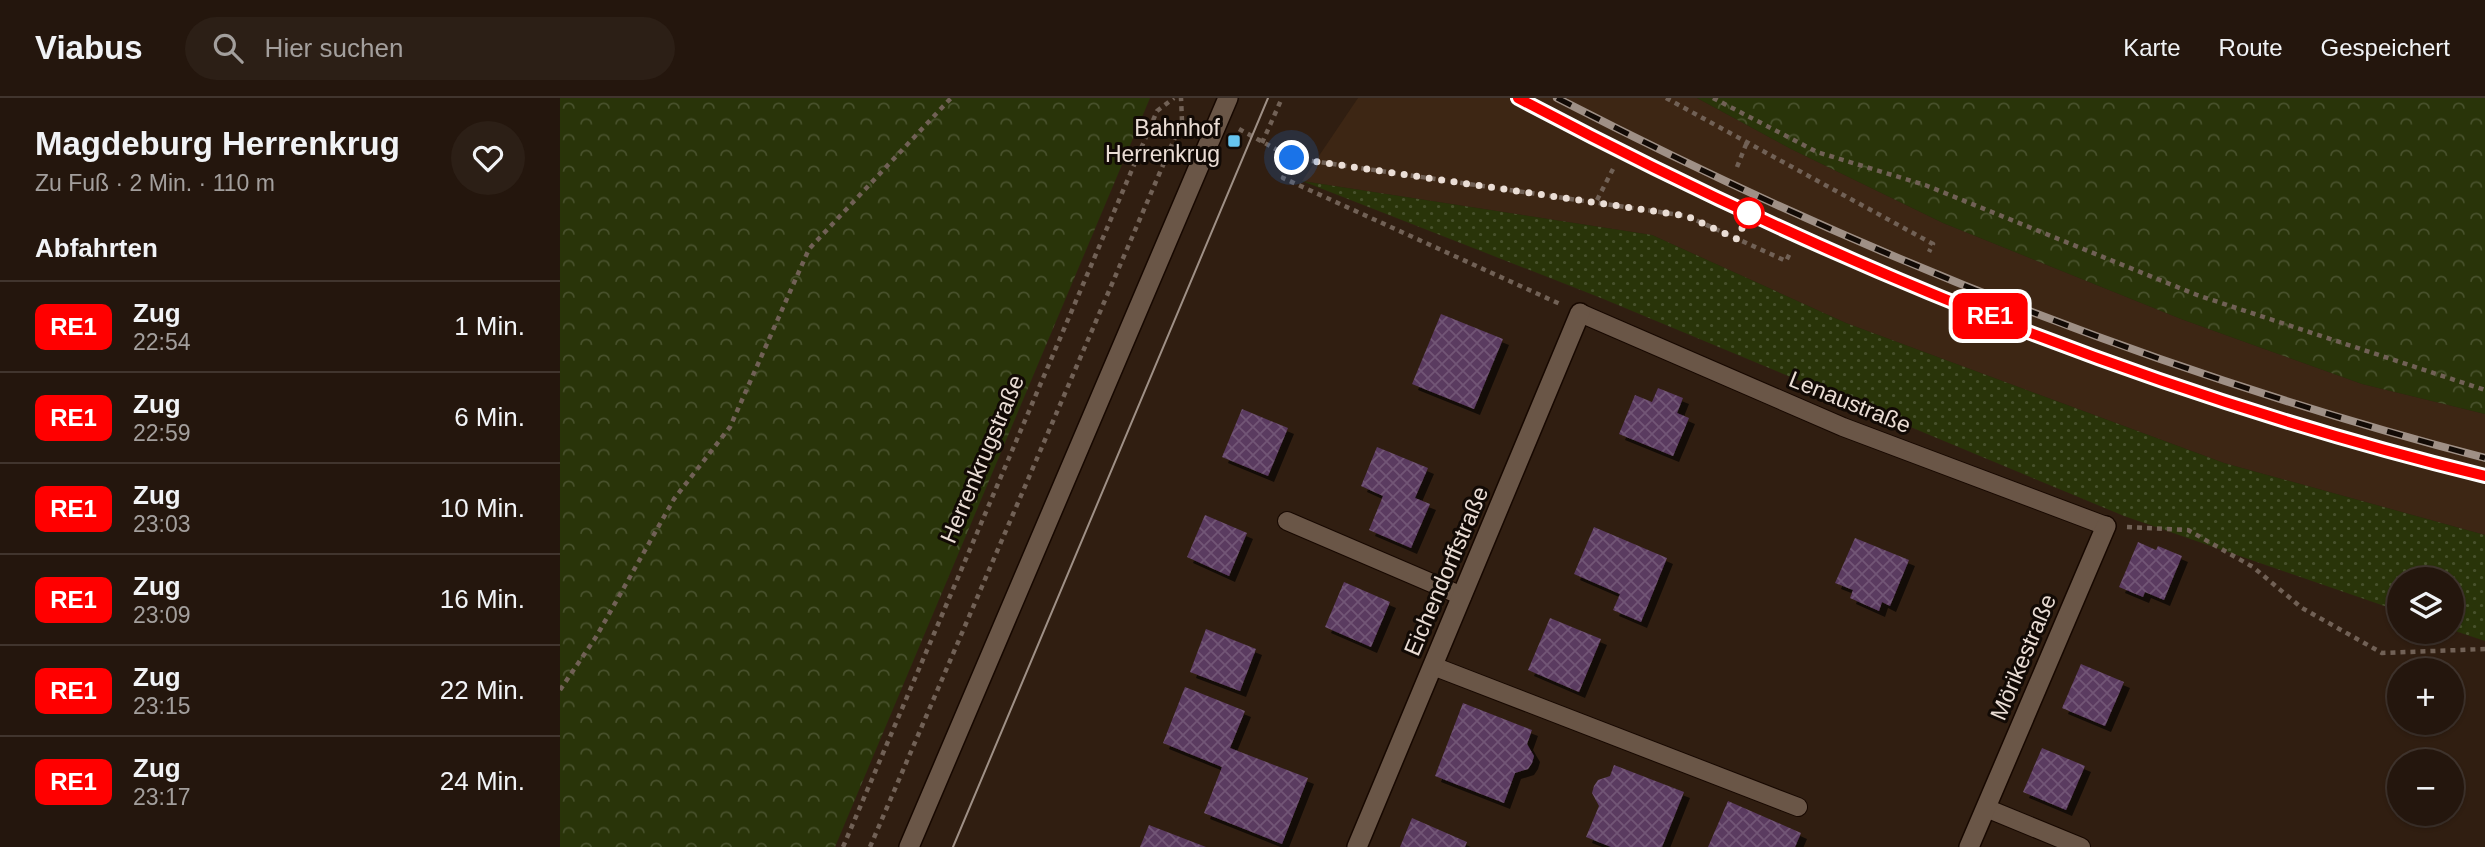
<!DOCTYPE html>
<html lang="de">
<head>
<meta charset="utf-8">
<style>
	body { margin:0; font-family:Helvetica,sans-serif; background:#2c1f16; color:#f1f3f6; height:100vh; display:flex; flex-direction:column; font-size:26px; white-space:nowrap }
	* { box-sizing:border-box; margin:0 }
	p { font-size:23px; color:#a39f9d }
	.icon { flex:none; width:38px; height:38px; fill:none; stroke:currentColor; stroke-width:2; stroke-linecap:round; stroke-linejoin:round }
	.map { position:relative; flex:1; overflow:hidden }
	.drawer { display:flex; flex-direction:column; background:#24160d; width:560px }
	.drawer>* { flex:none }
	.badge { padding:0 14px; border-radius:10px; font-size:24px; line-height:46px }
	.fabs { position:absolute; left:1827px; top:469px; display:grid; gap:14px }
	.fabs a { display:grid; place-items:center; width:77px; height:77px; border-radius:50%; background:#24160d; box-shadow:0 2px 5px #0004,0 0 0 2px #41352e; font-size:35px }
	.you { position:absolute; width:35px; height:35px; margin:-18px; border:5px solid #fff; border-radius:50%; background:#1a73e8; box-shadow:0 0 0 10px #1a73e833 }
	.map>.badge { position:absolute; translate:-50% -50%; box-shadow:0 0 0 4px #fff }
	h2 { padding:0 35px; font-size:26px; line-height:63px }
	.round { display:grid; place-items:center; flex:none; width:74px; height:74px; border-radius:37px; background:#2c1f16 }
	.summary { display:flex; align-items:center; justify-content:space-between; height:119px; padding:0 35px }
	h1 { font-size:33px; font-weight:600; line-height:52px }
	ul { padding:0; list-style:none }
	li { display:flex; align-items:center; gap:21px; height:91px; padding:0 35px; border-top:2px solid #41352e }
	li div { flex:1 }
	li b { display:block; font-size:26px }
	li em { font-style:normal }
	li .badge { min-width:77px; font-weight:700; text-align:center }
	header { display:flex; align-items:center; gap:42px; box-sizing:border-box; height:98px; padding:0 35px; background:#24160d; border-bottom:2px solid #41352e }
	header strong { font-size:33px }
	nav { display:flex; gap:38px; margin-inline-start:auto; font-size:24px }
	.search { width:490px; height:63px; background:#2c1f16; display:flex; align-items:center; gap:18px; box-sizing:border-box; padding:0 24px; border-radius:38px; color:#a39f9d; font-size:26px }
	main { display:flex; flex:1; min-height:0 }
	.map>svg:first-child { display:block }
	.built { fill:#3d2614 }
	.grass { fill:url(#grass-dots) }
	.forest { fill:url(#forest-crowns) }
	.building { fill:url(#building-cross-hatch); filter:url(#shadow) }
	.lines { fill:none; stroke-linecap:round; stroke-linejoin:round }
	.service-casing { stroke:#170800; stroke-width:20 }
	.minor-casing { stroke:#170800; stroke-width:22 }
	.path { stroke:#716156; stroke-width:4.5; stroke-dasharray:5 5; stroke-linecap:butt }
	.service { stroke:#6a5647; stroke-width:18 }
	.minor { stroke:#6a5647; stroke-width:19 }
	.tram { stroke:#9f9086; stroke-width:2 }
	.rail-casing { stroke:#9f9086; stroke-width:8 }
	.rail { stroke:#120a05; stroke-width:5; stroke-dasharray:16; stroke-linecap:butt }
	.line-casing { stroke:#fff; stroke-width:16 }
	.line { stroke:#f00; stroke-width:10 }
	.walk { stroke:#eaddd5; stroke-width:7; stroke-dasharray:0 12.6 }
	.poi-dot { fill:#66c4ef; stroke:#120a05; stroke-width:2.5 }
	.stop-dot { fill:#fff; stroke:#f00; stroke-width:3.5 }
	.labels { text-anchor:middle; dominant-baseline:central; stroke-width:6; stroke-linejoin:round; paint-order:stroke }
	.poi-label { font-size:23px; fill:#eaddd5; stroke:#120a05; text-anchor:end }
	.street-label { font-size:23px; fill:#eaddd5; stroke:#120a05 }
</style>
</head>
<body>
<header>
<strong>Viabus</strong>
<div class="search"><svg class="icon" aria-label="search" viewBox="0 0 24 24"><circle cx="10" cy="10" r="6"/><path d="M15 15l6 6"/></svg>Hier suchen</div>
<nav><a>Karte</a><a>Route</a><a>Gespeichert</a></nav>
</header>
<main>
<section class="drawer">
<div class="summary"><div><h1>Magdeburg Herrenkrug</h1><p>Zu Fuß · 2 Min. · 110 m</p></div><a class="round"><svg class="icon" aria-label="heart" viewBox="0 0 24 24"><path d="M12 20l-8-8c-3-5 5-10 8-4 3-6 11-1 8 4z"/></svg></a></div>
<h2>Abfahrten</h2>
<ul>
<li><span class="badge" style="background:#f00;color:#fff">RE1</span><div><b>Zug</b><p>22:54</p></div><em>1 Min.</em></li>
<li><span class="badge" style="background:#f00;color:#fff">RE1</span><div><b>Zug</b><p>22:59</p></div><em>6 Min.</em></li>
<li><span class="badge" style="background:#f00;color:#fff">RE1</span><div><b>Zug</b><p>23:03</p></div><em>10 Min.</em></li>
<li><span class="badge" style="background:#f00;color:#fff">RE1</span><div><b>Zug</b><p>23:09</p></div><em>16 Min.</em></li>
<li><span class="badge" style="background:#f00;color:#fff">RE1</span><div><b>Zug</b><p>23:15</p></div><em>22 Min.</em></li>
<li><span class="badge" style="background:#f00;color:#fff">RE1</span><div><b>Zug</b><p>23:17</p></div><em>24 Min.</em></li>
</ul>
</section>
<div class="map">
<svg width="1925" height="749" viewBox="0 0 1925 749">
	<defs>
		<pattern id="grass-dots" width="8" height="8" patternUnits="userSpaceOnUse" patternTransform="scale(1.75)"><rect width="8" height="8" fill="#293409"/><path d="M2 2h.1M6 6h.1" fill="none" stroke="#48512c" stroke-width="1.8" stroke-linecap="round"/></pattern>
		<pattern id="forest-crowns" width="20" height="18" patternUnits="userSpaceOnUse" patternTransform="scale(1.75)"><rect width="20" height="18" fill="#293409"/><path d="M2 6a3 3 0 1 1 6 0M12 15a3 3 0 1 1 6 0" fill="none" stroke="#48512c"/></pattern>
		<pattern id="building-cross-hatch" width="8" height="8" patternUnits="userSpaceOnUse" patternTransform="scale(1.75)"><rect width="8" height="8" fill="#5a3a60"/><path d="M0 0l8 8M0 8l8-8" fill="none" stroke="#725676"/></pattern>
		<filter id="shadow"><feDropShadow dx="6" dy="6" stdDeviation="0" flood-color="#0009"/></filter>
	</defs>
	<rect width="100%" height="100%" fill="#301e11"/>
	<!-- built -->
	<path class="built" d="M798,0H1137L1233,52L1383,125L1621,221L1802,286L1925,316V437L1664,365L1286,225L1092,137L742,83Z"/>
	<!-- grass -->
	<path class="grass" d="M742,83L1092,137L1286,225L1664,365L1925,437V543L1892,532V481H1839V513L1564,418L1041,200Z"/>
	<!-- forest -->
	<g class="forest">
		<path d="M0,0H590L275,749H0Z"/>
		<path d="M1137,0H1925V316L1802,286L1621,221L1383,125L1233,52Z"/>
	</g>
	<!-- building -->
	<g class="building">
		<path d="M881,216L943,241L914,311L852,286Z"/>
		<path d="M1098,290L1123,300L1117,315L1129,320L1113,358L1059,336L1075,297L1092,304Z"/>
		<path d="M682,311L728,330L708,378L662,359Z"/>
		<path d="M817,349L868,370L855,400L870,406L851,450L809,432L823,398L801,388Z"/>
		<path d="M645,417L687,435L669,478L627,459Z"/>
		<path d="M1034,429L1107,460L1081,524L1053,512L1060,496L1014,476Z"/>
		<path d="M1295,440L1349,462L1330,508L1322,504L1319,513L1290,500L1293,492L1275,485Z"/>
		<path d="M1578,444L1596,452L1598,448L1622,458L1604,502L1585,494L1583,499L1559,489Z"/>
		<path d="M784,484L830,504L811,549L765,529Z"/>
		<path d="M990,520L1041,541L1019,594L968,572Z"/>
		<path d="M646,531L696,551L680,593L630,574Z"/>
		<path d="M1521,566L1564,584L1545,628L1502,610Z"/>
		<path d="M625,589L685,613L670,650L748,680L722,746L644,715L662,669L603,645Z"/>
		<path d="M903,605L972,632L967,646L974,658L972,665L968,671L955,675L944,705L875,678Z"/>
		<path d="M1482,650L1525,668L1506,712L1463,694Z"/>
		<path d="M1054,667L1124,694L1102,749H1051L1026,739L1039,708L1032,695L1034,688L1038,682L1050,678Z"/>
		<path d="M1168,703L1241,735L1235,749H1148Z"/>
		<path d="M852,720L907,744L905,749H840Z"/>
		<path d="M589,727L646,749H580Z"/>
	</g>
	<g class="lines">
		<defs>
			<g id="service">
				<path d="M1020,215L1283,329L1546,428"/>
				<path d="M727,423L902,498"/>
				<path d="M873,568L1238,709"/>
				<path d="M1426,710L1521,749"/>
			</g>
			<g id="minor">
				<path d="M349,749L668,0"/>
				<path d="M797,749L1020,215"/>
				<path d="M1409,749L1546,428"/>
			</g>
		</defs>
		<!-- service casing -->
		<use href="#service" class="service-casing"/>
		<!-- minor casing -->
		<use href="#minor" class="minor-casing"/>
		<!-- path -->
		<g class="path">
			<path d="M1106,0L1373,146L1369,154"/>
			<path d="M1153,0L1257,54L1365,87L1637,197L1925,292"/>
			<path d="M679,31L732,60L723,80L1000,206"/>
			<path d="M702,45L722,0"/>
			<path d="M732,60L1127,118L1226,163L1230,155"/>
			<path d="M1177,69L1187,44"/>
			<path d="M1037,102L1053,71"/>
			<path d="M1567,429L1628,432L1693,469L1742,510L1822,555L1925,551"/>
			<path d="M0,592L36,539L114,401L170,329L249,151L391,0"/>
			<path d="M283,749L597,13L614,0"/>
			<path d="M310,749L622,23L621,0"/>
		</g>
		<!-- service -->
		<use href="#service" class="service"/>
		<!-- minor -->
		<use href="#minor" class="minor"/>
		<!-- tram -->
		<path class="tram" d="M393,749L708,0"/>
		<defs>
			<g id="rail">
				<path d="M958,0C1264,162 1588,295 1925,378"/>
				<path d="M997,0C1293,153 1602,276 1925,360"/>
			</g>
		</defs>
		<!-- rail casing -->
		<use href="#rail" class="rail-casing"/>
		<!-- rail -->
		<use href="#rail" class="rail"/>
	</g>
	<g class="lines">
		<defs>
			<path id="line" d="M958,0C1263,162 1589,296 1925,378"/>
		</defs>
		<!-- line casing -->
		<use href="#line" class="line-casing"/>
		<!-- line -->
		<use href="#line" class="line"/>
		<!-- walk -->
		<path class="walk" d="M732,60L1127,118L1177,141L1189,115"/>
	</g>
	<!-- markers -->
	<rect class="poi-dot" x="667" y="36" width="14" height="14" rx="3.5"/>
	<circle class="stop-dot" cx="1189" cy="115" r="14"/>
	<g class="labels">
		<!-- poi labels -->
		<g class="poi-label">
			<text x="660" y="30">Bahnhof<tspan x="660" dy="26">Herrenkrug</tspan></text>
		</g>
		<!-- street labels -->
		<g class="street-label">
			<text transform="translate(1290 304) rotate(22)">Lenaustraße</text>
			<text transform="translate(422 361) rotate(-67)">Herrenkrugstraße</text>
			<text transform="translate(886 473) rotate(-67)">Eichendorffstraße</text>
			<text transform="translate(1463 559) rotate(-67)">Mörikestraße</text>
		</g>
	</g>
</svg>
<div class="fabs">
<a><svg class="icon" aria-label="layers" viewBox="0 0 24 24"><path d="M12 4l9 5-9 5-9-5zM3 14l9 5 9-5"/></svg></a>
<a>+</a>
<a>−</a>
</div>
<div class="you" style="left:732px;top:60px"></div>
<b class="badge" style="left:1430px;top:218px;background:#f00;color:#fff">RE1</b>
</div>
</main>
</body>
</html>
